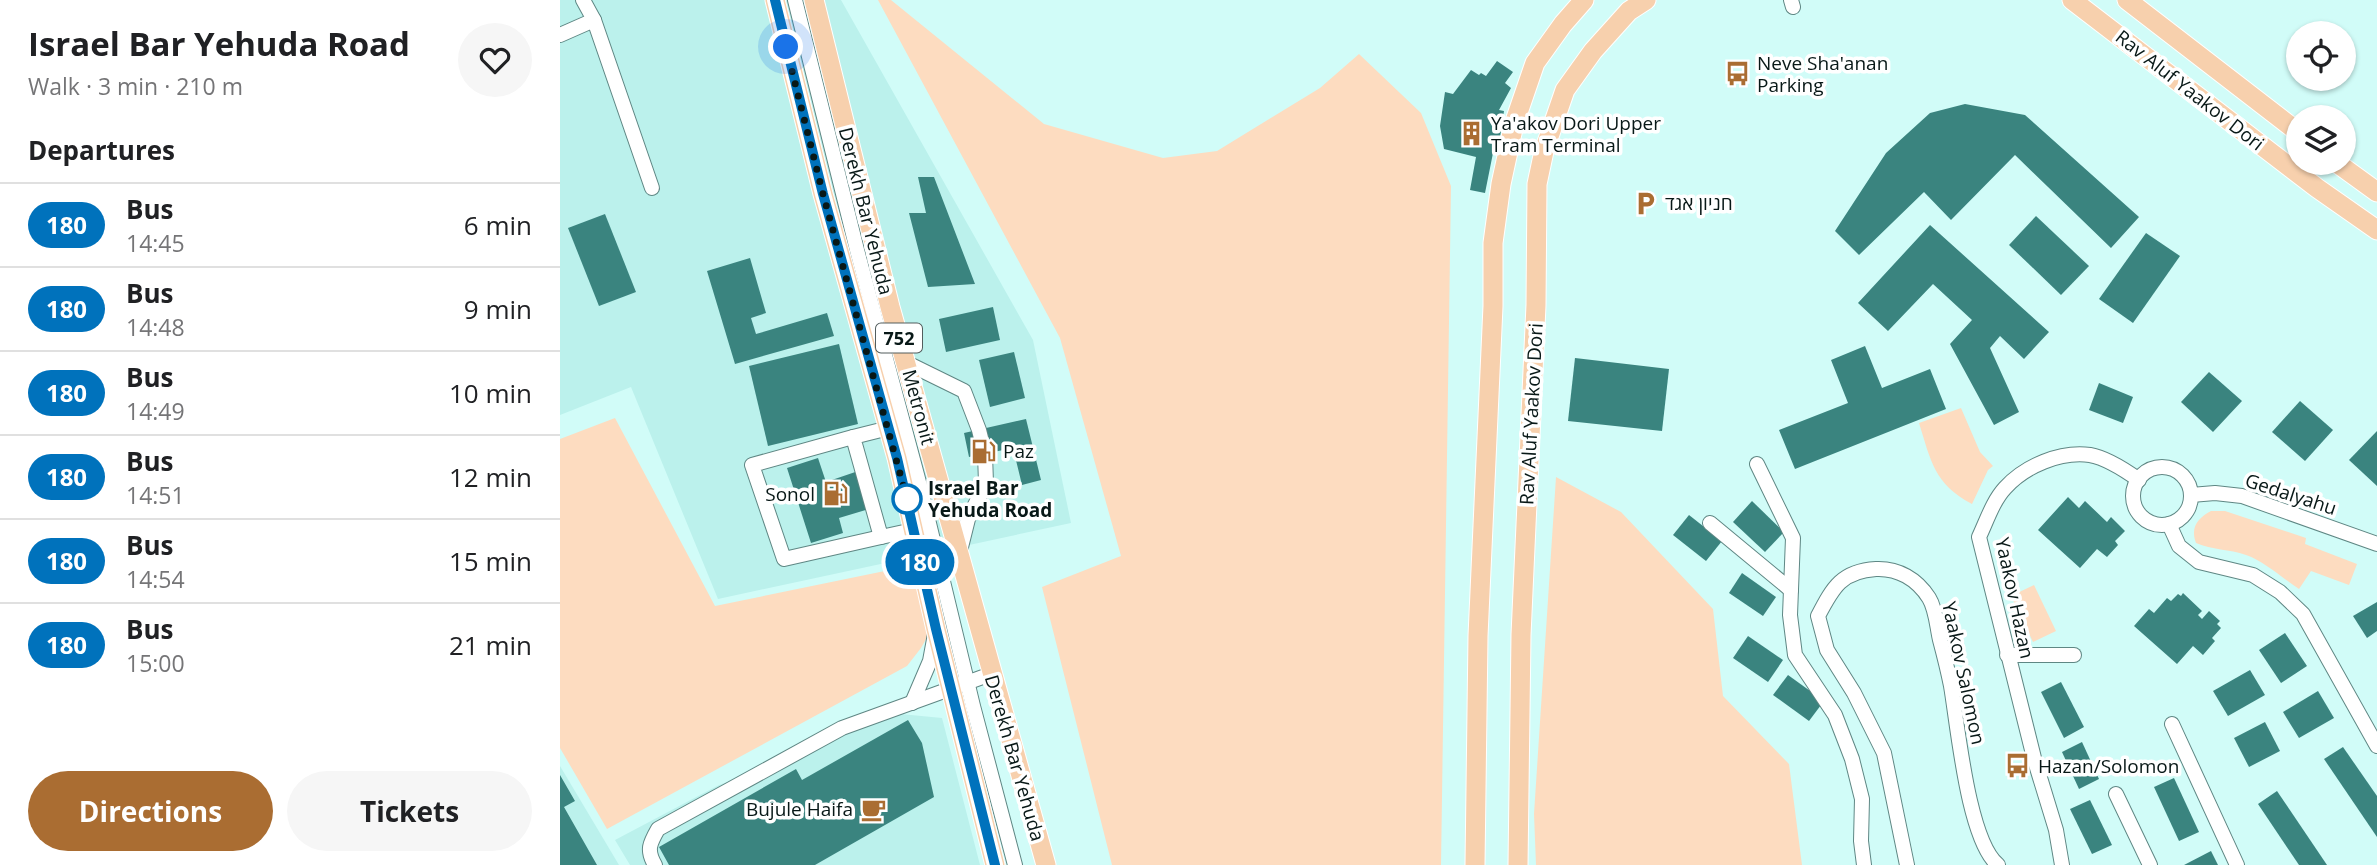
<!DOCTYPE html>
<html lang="en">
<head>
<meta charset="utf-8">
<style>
	body { margin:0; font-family:"Open Sans",Heebo,sans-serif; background:#f6f6f6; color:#202124; height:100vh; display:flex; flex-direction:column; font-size:26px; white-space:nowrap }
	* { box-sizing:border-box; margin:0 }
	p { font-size:23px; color:#757577 }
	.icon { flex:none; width:38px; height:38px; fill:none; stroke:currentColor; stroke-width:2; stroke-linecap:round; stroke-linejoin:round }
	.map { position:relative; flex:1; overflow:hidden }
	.drawer { display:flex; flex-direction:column; background:#fff; width:560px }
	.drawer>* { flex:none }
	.badge { padding:0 14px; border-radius:23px; font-size:24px; line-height:46px }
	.fabs { position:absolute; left:1726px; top:21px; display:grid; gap:14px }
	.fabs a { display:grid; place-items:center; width:70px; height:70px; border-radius:50%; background:#fff; box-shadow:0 2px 5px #0004; font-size:35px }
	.you { position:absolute; width:35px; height:35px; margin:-18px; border:5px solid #fff; border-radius:50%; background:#1a73e8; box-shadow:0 0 0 10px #1a73e833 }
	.map>.badge { position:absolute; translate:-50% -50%; box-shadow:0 0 0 4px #fff }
	h2 { padding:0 28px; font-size:26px; line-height:63px }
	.round { display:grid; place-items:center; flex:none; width:74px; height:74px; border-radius:37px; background:#f6f6f6 }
	.summary { display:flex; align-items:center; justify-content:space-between; height:119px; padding:0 28px }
	h1 { font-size:33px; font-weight:700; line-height:52px }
	.primary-button { display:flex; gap:14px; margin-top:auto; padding:14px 28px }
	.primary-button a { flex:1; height:80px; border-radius:42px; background:#aa6d32; color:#fff; font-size:28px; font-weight:700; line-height:80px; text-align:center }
	.primary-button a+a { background:#f6f6f6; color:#202124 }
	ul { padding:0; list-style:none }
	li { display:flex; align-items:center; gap:21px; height:84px; padding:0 28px; border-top:2px solid #e0e0e0 }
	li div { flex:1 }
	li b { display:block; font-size:26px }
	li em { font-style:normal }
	li .badge { min-width:77px; font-weight:700; text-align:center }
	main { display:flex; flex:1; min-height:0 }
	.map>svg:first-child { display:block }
	.built { fill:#bbf1ec }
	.green { fill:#fddcc0 }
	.building { fill:#3a847f }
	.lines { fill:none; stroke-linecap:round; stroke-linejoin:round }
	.minor-casing { stroke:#5f8784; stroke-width:16 }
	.major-casing { stroke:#fff; stroke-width:21 }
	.minor { stroke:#fff; stroke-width:14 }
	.major { stroke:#f7d0ad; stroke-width:19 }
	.line-casing { stroke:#fff; stroke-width:16 }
	.line { stroke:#0072bc; stroke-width:10 }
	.walk { stroke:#081817; stroke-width:7; stroke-dasharray:0 12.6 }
	.stop-dot { fill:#fff; stroke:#0072bc; stroke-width:3.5 }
	.labels { text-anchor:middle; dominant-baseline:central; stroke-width:7; stroke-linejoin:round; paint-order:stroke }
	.shield { fill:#fff; stroke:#525d5d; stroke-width:2 }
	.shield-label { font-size:18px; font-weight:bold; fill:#081817 }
	.poi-label { font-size:19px; fill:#081817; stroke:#fff; text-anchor:start }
	.street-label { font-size:19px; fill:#081817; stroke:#fff }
	.stop-label { font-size:19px; font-weight:bold; fill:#081817; stroke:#fff; text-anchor:start }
</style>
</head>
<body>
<main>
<section class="drawer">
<div class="summary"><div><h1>Israel Bar Yehuda Road</h1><p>Walk · 3 min · 210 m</p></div><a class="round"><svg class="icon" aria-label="heart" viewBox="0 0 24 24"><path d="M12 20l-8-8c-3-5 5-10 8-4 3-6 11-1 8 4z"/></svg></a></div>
<h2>Departures</h2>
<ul>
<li><span class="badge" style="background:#0072bc;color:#fff">180</span><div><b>Bus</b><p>14:45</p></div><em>6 min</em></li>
<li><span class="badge" style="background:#0072bc;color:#fff">180</span><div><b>Bus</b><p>14:48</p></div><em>9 min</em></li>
<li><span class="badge" style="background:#0072bc;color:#fff">180</span><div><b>Bus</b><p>14:49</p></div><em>10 min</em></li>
<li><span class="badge" style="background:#0072bc;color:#fff">180</span><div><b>Bus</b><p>14:51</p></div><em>12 min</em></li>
<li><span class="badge" style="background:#0072bc;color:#fff">180</span><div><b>Bus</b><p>14:54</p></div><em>15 min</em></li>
<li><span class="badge" style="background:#0072bc;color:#fff">180</span><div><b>Bus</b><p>15:00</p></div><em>21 min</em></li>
</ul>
<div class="primary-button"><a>Directions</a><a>Tickets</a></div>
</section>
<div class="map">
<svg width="1817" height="865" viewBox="0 0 1817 865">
	<rect width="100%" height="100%" fill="#d1fcf8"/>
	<!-- built -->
	<g class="built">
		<path d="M0,0H281L473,340L511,523L158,599L71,387L0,415Z"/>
		<path d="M320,712L382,718L420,865H70L55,840L159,785L238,758Z"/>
		<path d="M0,766L59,865H0Z"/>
	</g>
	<!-- green -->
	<g class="green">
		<path d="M318,0H331L484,124L603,158L657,151L760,88L799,54L861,113L891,186L881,865H552L482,587L561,556L500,338Z"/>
		<path d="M1401,408L1420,452L1433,466L1428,470L1412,504C1374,484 1371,461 1359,423Z"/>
		<path d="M55,418L155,606L354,565L369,634L361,648L347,666L47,829L0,748V439Z"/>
		<path d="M996,477L1061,512L1153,609L1163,696L1229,764L1242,865H976L974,814Z"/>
		<path d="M1651,511H1665L1746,538L1745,544L1797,564L1789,585L1751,571L1739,589C1722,578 1704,561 1686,555C1669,549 1652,550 1636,543C1630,527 1638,518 1651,511Z"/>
		<path d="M1474,585L1496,631L1473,642L1451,596Z"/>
	</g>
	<!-- building -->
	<g class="building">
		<path d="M937,61L953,72L945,83L951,88L939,110L944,111L939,144L935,143L925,193L910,190L916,157L884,149L880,126L885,92L893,94L911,70L919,75L921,73L926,76Z"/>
		<path d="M1405,104L1465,115L1579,217L1551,248L1455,155L1391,220L1364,192L1299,255L1275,231L1326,153L1370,113Z"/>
		<path d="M358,177H374L415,284L368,287L349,213H366Z"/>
		<path d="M45,214L76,292L39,306L8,228Z"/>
		<path d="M1476,216L1529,266L1501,295L1449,245Z"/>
		<path d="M1370,225L1489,332L1464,359L1440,336L1430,348L1459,412L1434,425L1390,344L1412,320L1373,284L1328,331L1298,303Z"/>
		<path d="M1586,233L1620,256L1573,323L1539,299Z"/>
		<path d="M190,258L206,313L191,318L196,334L267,313L274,336L175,364L147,271Z"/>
		<path d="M433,307L440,340L386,352L379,319Z"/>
		<path d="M279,344L298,424L208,446L189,366Z"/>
		<path d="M1305,346L1322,388L1370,369L1386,409L1235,469L1219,430L1288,403L1271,360Z"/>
		<path d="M454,352L465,398L430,407L419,360Z"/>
		<path d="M1015,358L1109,369L1102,431L1008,421Z"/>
		<path d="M1649,372L1682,401L1653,432L1621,402Z"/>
		<path d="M1539,383L1573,397L1563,423L1529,410Z"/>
		<path d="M1740,401L1773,430L1745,461L1712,432Z"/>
		<path d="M466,419L481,480L462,485L453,448L409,457L404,433Z"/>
		<path d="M1817,431V486L1789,460Z"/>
		<path d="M258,458L266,482L307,468L319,506L279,518L283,533L251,543L227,468Z"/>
		<path d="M1508,497L1519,508L1525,501L1547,522L1551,517L1565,531L1555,541L1558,545L1547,557L1537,549L1520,568L1478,530Z"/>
		<path d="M1192,501L1224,532L1205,552L1173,522Z"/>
		<path d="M1129,515L1162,541L1146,561L1113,535Z"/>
		<path d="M1182,573L1216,597L1203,616L1169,593Z"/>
		<path d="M1623,593L1642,611L1638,615L1642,619L1649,611L1660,621L1657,624L1661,628L1652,638L1655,641L1643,655L1633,646L1617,664L1574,626L1589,609L1594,613L1607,598L1611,601L1618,594L1621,596Z"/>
		<path d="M1817,602V631L1807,638L1793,616Z"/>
		<path d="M1725,633L1747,666L1721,683L1699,650Z"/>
		<path d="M1188,636L1223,660L1208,682L1173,658Z"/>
		<path d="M1690,670L1705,695L1668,716L1653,691Z"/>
		<path d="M1228,675L1264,701L1249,721L1213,695Z"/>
		<path d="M1501,682L1524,727L1504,738L1481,692Z"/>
		<path d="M1758,691L1774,718L1739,738L1723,712Z"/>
		<path d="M348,720L362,743L374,797L255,865H109L99,847L236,769L242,780Z"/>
		<path d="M1705,722L1720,751L1689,767L1674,738Z"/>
		<path d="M1522,742L1539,779L1519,789L1502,752Z"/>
		<path d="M1783,747L1817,796V837L1764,759Z"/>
		<path d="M0,775L15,801L4,807L37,865H0Z"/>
		<path d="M1614,778L1639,832L1619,841L1594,787Z"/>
		<path d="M1717,791L1767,865H1739L1698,804Z"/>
		<path d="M1530,800L1552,845L1532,854L1510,809Z"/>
		<path d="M1651,851L1658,865H1624Z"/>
	</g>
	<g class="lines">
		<defs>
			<g id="minor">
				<path d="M235,0L297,250L360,486L413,706L455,865"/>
				<path d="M1231,0L1233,7"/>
				<path d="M34,20L92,188"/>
				<path d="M0,35L34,20L23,0"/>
				<path d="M347,363L404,391L419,430L425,454L426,483L408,519L400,551"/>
				<path d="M329,428L293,437L321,537L353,530"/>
				<path d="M293,437L192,465L224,559L321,537"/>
				<path d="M1197,464L1233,538L1230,615L1235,655L1275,715L1292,759L1302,799L1301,841L1304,865"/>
				<circle cx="1602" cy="496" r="29"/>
				<path d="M1631,495L1655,493L1682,496L1817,544"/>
				<path d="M1150,523L1231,590"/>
				<path d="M1609,524L1619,546L1639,562L1693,575L1720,592L1743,614L1817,746"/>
				<path d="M1447,655H1514"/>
				<path d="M352,703L370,661L375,634"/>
				<path d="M1612,724L1677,865"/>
				<path d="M1556,794L1590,865"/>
				<path d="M95,865C86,850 90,843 98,829L282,728L431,674"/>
				<path d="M1347,865L1324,753L1294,693L1267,650L1258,616C1273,587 1282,571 1316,569C1338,568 1357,579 1369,598C1376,609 1377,627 1380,640C1384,655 1388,671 1391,686C1398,727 1408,840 1438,865"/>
				<path d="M1502,865L1496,830L1474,758L1419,537C1427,520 1433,501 1445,488C1465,466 1500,451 1530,455C1547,458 1565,470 1579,480"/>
			</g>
			<g id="major">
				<path d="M215,0L263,194L337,458L376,629L435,865"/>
				<path d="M254,0L330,307L486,865"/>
				<path d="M1512,0L1757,188L1817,230"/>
				<path d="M1567,0L1738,132"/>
				<path d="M1777,163L1817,192"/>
				<path d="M915,865L918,636L933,306V243L941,184L954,124L975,63L1003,24L1024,0"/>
				<path d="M958,865L961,635L976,305L977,184L984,151L1005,90L1033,51L1069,11L1086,0"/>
			</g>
		</defs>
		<!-- minor casing -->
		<use href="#minor" class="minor-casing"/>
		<!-- major casing -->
		<use href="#major" class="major-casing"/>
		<!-- minor -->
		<use href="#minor" class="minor"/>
		<!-- major -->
		<use href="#major" class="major"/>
	</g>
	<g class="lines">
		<defs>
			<path id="line" d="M215,0L263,194L337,458L376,629L435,865"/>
		</defs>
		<!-- line casing -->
		<use href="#line" class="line-casing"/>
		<!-- line -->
		<use href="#line" class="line"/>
		<!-- walk -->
		<path class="walk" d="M226,47L263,194L347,499"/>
	</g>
	<!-- icons -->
	<defs>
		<symbol id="bus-bare" viewBox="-9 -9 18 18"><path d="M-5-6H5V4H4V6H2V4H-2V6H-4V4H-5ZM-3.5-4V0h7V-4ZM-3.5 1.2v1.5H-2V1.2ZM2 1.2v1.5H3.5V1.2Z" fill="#aa6d32" stroke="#fff" stroke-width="2.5" paint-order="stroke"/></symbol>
		<symbol id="building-bare" viewBox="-9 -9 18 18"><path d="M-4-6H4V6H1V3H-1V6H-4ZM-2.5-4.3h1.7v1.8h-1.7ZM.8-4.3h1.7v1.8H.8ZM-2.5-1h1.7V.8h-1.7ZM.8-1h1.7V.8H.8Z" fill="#aa6d32" stroke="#fff" stroke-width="2.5" paint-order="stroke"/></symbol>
		<symbol id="parking-bare" viewBox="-9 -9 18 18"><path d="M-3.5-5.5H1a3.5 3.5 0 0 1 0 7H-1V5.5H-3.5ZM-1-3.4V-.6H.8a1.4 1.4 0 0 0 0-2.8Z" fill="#aa6d32" stroke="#fff" stroke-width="2.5" paint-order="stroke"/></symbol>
		<symbol id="fuel-bare" viewBox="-9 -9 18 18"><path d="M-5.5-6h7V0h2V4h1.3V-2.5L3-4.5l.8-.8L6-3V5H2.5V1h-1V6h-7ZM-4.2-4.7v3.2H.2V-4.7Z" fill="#aa6d32" stroke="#fff" stroke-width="2.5" paint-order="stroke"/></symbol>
		<symbol id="cafe-bare" viewBox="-9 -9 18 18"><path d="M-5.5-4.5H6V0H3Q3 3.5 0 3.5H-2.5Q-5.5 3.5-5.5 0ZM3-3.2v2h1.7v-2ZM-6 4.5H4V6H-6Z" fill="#aa6d32" stroke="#fff" stroke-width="2.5" paint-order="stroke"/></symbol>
	</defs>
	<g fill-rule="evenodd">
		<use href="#bus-bare" x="1160" y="56" width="35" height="35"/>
		<use href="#building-bare" x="894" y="116" width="35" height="35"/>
		<use href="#parking-bare" x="1068" y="186" width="35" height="35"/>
		<use href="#fuel-bare" x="406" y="434" width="35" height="35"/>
		<use href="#fuel-bare" x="258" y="476" width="35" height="35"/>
		<use href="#bus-bare" x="1440" y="748" width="35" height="35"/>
		<use href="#cafe-bare" x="296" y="792" width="35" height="35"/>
	</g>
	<!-- markers -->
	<circle class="stop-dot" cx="347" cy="499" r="14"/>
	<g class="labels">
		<!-- shield labels -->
		<rect class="shield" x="316" y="323.5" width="46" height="29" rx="5"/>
		<g class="shield-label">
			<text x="339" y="338">752</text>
		</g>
		<!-- poi labels -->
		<g class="poi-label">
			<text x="1197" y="63">Neve Sha'anan<tspan x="1197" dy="22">Parking</tspan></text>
			<text x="931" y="123">Ya'akov Dori Upper<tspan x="931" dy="22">Tram Terminal</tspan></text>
			<text x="1105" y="203">חניון אגד</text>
			<text x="443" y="451">Paz</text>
			<text x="255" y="494" text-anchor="end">Sonol</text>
			<text x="1478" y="766">Hazan/Solomon</text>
			<text x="293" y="809" text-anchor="end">Bujule Haifa</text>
		</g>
		<!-- street labels -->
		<g class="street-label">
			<text transform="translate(1630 90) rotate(38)">Rav Aluf Yaakov Dori</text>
			<text transform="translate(306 211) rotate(76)">Derekh Bar Yehuda</text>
			<text transform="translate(359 407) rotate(75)">Metronit</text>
			<text transform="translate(971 414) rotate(-87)">Rav Aluf Yaakov Dori</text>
			<text transform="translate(1731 494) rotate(18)">Gedalyahu</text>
			<text transform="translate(1455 598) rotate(78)">Yaakov Hazan</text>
			<text transform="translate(1404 673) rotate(78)">Yaakov Salomon</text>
			<text transform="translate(455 758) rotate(74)">Derekh Bar Yehuda</text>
		</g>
		<!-- stop labels -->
		<g class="stop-label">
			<text x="368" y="488">Israel Bar<tspan x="368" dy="22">Yehuda Road</tspan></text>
		</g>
	</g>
</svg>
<div class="fabs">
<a><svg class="icon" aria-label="locate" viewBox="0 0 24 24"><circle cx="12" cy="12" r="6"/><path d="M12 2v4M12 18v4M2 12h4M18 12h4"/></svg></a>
<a><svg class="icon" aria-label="layers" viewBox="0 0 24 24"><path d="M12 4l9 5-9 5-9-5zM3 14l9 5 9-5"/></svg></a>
</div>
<div class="you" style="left:226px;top:47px"></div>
<b class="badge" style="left:360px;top:562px;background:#0072bc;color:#fff">180</b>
</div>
</main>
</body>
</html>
